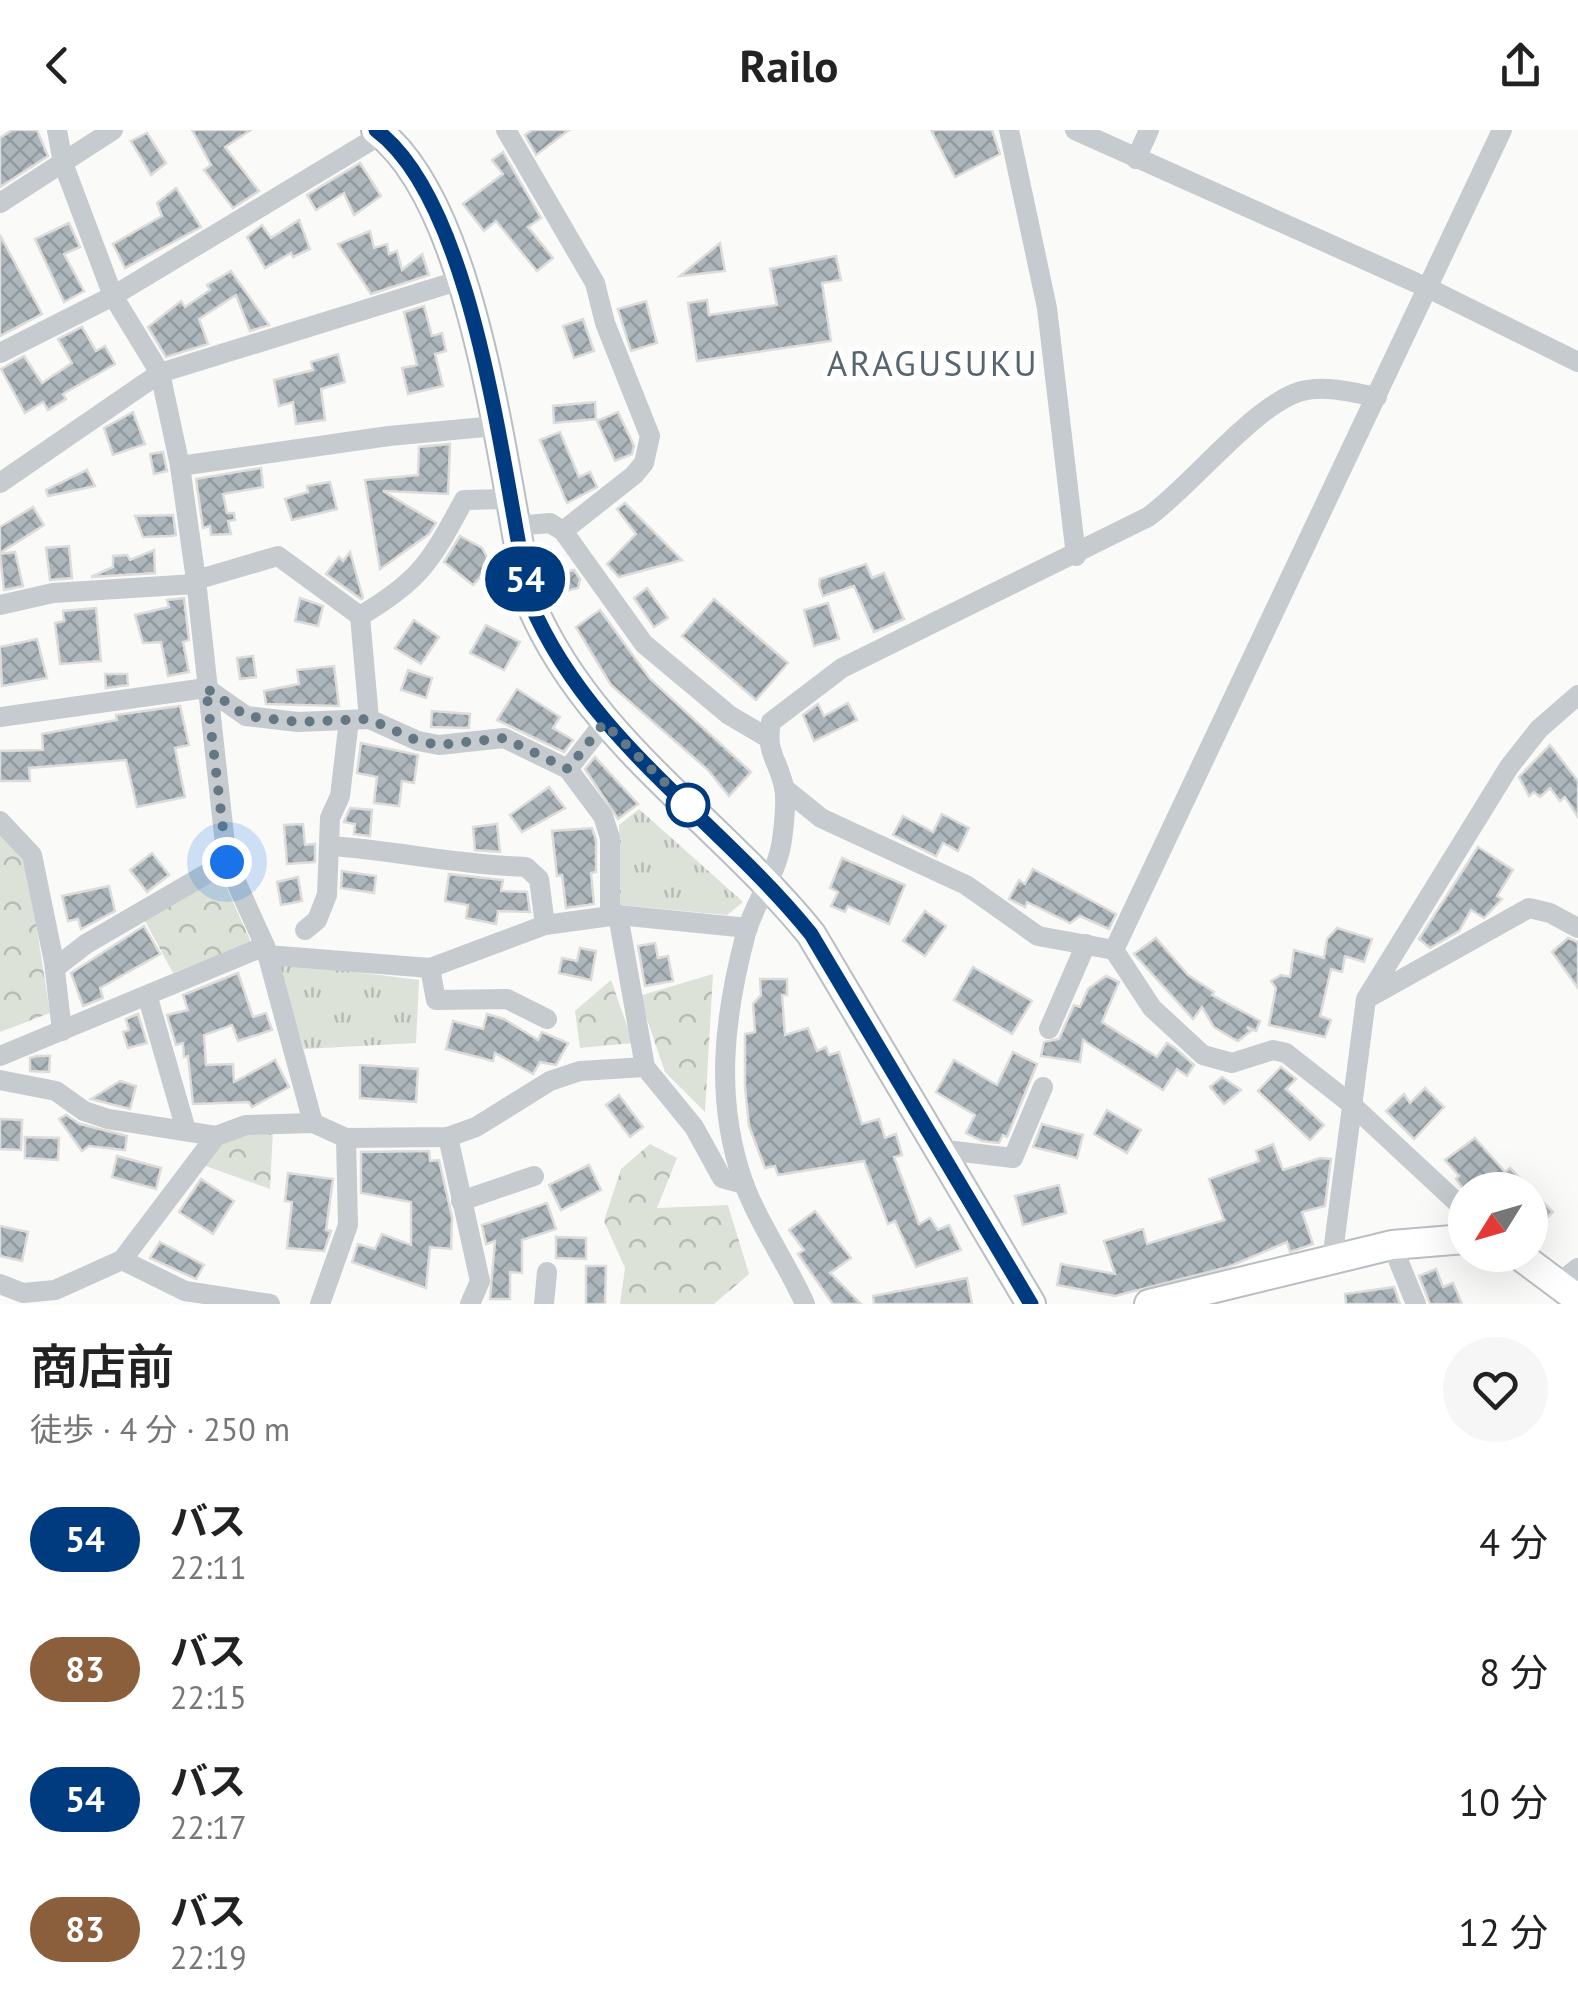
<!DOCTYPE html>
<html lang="ja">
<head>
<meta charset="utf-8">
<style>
	body { margin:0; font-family:"PT Sans","Noto Sans JP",sans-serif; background:#f6f6f6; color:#222; height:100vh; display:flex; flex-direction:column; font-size:38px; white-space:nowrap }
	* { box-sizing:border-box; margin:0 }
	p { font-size:32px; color:#767676 }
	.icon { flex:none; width:55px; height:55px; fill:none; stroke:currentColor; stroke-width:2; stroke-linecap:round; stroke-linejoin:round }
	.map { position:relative; height:1174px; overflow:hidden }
	.sheet { display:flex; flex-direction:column; background:#fff; flex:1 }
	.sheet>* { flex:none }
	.badge { padding:0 20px; border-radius:32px; font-size:35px; line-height:65px }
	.needle { width:65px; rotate:233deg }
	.controls { position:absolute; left:1448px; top:1042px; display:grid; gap:20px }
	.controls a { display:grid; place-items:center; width:100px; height:100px; border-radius:50%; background:#fff; box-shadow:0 10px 40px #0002; font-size:50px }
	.you { position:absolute; width:50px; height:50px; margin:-25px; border:8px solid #fff; border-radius:50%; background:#1a73e8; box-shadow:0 0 0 15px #1a73e833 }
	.map>.badge { position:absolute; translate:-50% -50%; box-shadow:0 0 0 5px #fff }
	.round { display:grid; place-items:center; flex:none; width:105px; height:105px; border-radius:52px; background:#f6f6f6 }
	.headline { display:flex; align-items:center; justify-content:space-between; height:170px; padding:0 30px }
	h1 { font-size:48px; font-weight:600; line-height:75px }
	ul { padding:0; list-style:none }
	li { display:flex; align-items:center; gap:30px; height:130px; padding:0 30px }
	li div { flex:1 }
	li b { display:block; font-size:38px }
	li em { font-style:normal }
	li .badge { min-width:110px; font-weight:700; text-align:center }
	header { display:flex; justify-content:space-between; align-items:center; height:130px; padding:0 30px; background:#fff; font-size:45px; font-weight:600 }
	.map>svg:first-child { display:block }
	.grass { fill:url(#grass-tufts) }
	.forest { fill:url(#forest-crowns) }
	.building { fill:url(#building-cross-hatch); stroke:#dcdcda; stroke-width:2.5 }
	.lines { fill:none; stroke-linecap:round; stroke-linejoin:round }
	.secondary-casing { stroke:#b8bec2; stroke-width:32 }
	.street { stroke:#c5cbce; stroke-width:20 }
	.secondary { stroke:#fff; stroke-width:28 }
	.line-casing { stroke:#fff; stroke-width:22 }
	.line { stroke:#003b80; stroke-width:15 }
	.walk { stroke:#647884; stroke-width:10; stroke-dasharray:0 18 }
	.stop-dot { fill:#fff; stroke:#003b80; stroke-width:5 }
	.labels { text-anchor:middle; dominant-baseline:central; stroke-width:10; stroke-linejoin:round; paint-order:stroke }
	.quarter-label { font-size:35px; letter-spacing:2.5px; fill:#56656e; stroke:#fff }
</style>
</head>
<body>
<header><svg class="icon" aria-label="back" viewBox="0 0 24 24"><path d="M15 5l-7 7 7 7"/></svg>Railo<svg class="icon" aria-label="share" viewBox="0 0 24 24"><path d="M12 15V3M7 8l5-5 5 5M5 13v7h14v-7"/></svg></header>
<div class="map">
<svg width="1578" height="1174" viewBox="0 0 1578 1174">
	<defs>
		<pattern id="grass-tufts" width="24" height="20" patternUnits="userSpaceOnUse" patternTransform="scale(2.5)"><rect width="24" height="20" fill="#dce2d8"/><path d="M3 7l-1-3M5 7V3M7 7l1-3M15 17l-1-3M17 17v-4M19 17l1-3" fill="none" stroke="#b6bcb5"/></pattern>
		<pattern id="forest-crowns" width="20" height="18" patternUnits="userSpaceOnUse" patternTransform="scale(2.5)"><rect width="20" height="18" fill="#dce2d8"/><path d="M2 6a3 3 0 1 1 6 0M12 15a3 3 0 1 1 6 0" fill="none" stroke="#b6bcb5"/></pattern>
		<pattern id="building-cross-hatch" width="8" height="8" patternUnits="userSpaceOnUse" patternTransform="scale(2.5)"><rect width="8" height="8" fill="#acb6bb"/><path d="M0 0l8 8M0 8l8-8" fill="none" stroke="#90999e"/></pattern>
	</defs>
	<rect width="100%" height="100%" fill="#fafaf8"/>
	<!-- grass -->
	<g class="grass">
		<path d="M639,679L743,772L727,785L620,775L619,695Z"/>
		<path d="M276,832L419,850L416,913L304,919Z"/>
	</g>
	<!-- forest -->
	<g class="forest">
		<path d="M0,702L26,729L50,883L0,902Z"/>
		<path d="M220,743L251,812L173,843L144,789Z"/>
		<path d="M713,844L705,982L665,942L639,866Z"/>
		<path d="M611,850L633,913L580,918L575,881Z"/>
		<path d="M273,999L270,1059L200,1034L218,1010Z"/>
		<path d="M650,1014L677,1028L657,1078L728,1075L749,1144L714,1174H620L625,1138L604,1091L621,1039Z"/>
	</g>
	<!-- building -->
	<g class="building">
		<path d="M12,0H37L48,26L0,57V8Z"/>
		<path d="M192,0H251L225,17L259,61L233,78L204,40L211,35Z"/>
		<path d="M532,0H569L536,25L525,5Z"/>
		<path d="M931,0H992L1000,24L955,47Z"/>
		<path d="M147,3L166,33L151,45L131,11Z"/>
		<path d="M503,22L541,88L528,97L553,128L537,141L496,91L484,101L463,74L503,44L492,30Z"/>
		<path d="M360,33L381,66L354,85L344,63L316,80L307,65Z"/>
		<path d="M176,58L201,97L125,138L113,114L162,86L157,73Z"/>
		<path d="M299,90L310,119L293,127L291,123L265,138L247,107L262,95L271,108Z"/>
		<path d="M69,93L80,117L64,124L84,161L64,172L35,109Z"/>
		<path d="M370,101L374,118L387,114L389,124L397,121L402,140L422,124L429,145L371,164L338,114Z"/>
		<path d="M0,105L42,184L0,206Z"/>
		<path d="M720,113L725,141L680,146Z"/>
		<path d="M836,126L841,150L822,153L831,211L697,231L688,173L707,170L709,185L777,175L770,139Z"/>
		<path d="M231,141L269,195L250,201L236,165L199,189L208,214L166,227L148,197L181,171L185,177L210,160L207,155Z"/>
		<path d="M646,171L657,213L631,221L618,179Z"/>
		<path d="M424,176L432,206L442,203L446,221L435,224L443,256L408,264L402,238L417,235L404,182Z"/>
		<path d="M583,189L594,221L574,228L563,196Z"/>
		<path d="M82,197L96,221L105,216L115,234L63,264L66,269L48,280L43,272L25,283L1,239L24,226L42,253L72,233L58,209Z"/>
		<path d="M338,224L345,252L321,259L325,290L296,294L293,272L279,276L274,250L313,240L311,232Z"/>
		<path d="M595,272L596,289L554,293L553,276Z"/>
		<path d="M133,282L145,314L113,325L104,298Z"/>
		<path d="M618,282L634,316L632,324L615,331L597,291Z"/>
		<path d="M560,302L579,347L590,342L597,357L567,373L540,310Z"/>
		<path d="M450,314L448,364L383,361L436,393L429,404L380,439L365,350L418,345L419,317Z"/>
		<path d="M163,322L167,341L154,344L150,324Z"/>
		<path d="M261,338L263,357L223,364L227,383H234L235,390L228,391L231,404L211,405L210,396L203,398L196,349Z"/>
		<path d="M87,340L95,356L48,366L46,360Z"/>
		<path d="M330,352L337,379L292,390L285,369L308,362L307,356Z"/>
		<path d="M625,373L682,430L619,447L607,434L636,404L617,379Z"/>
		<path d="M33,377L44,395L0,423V397Z"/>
		<path d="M173,385L176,405L171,406L143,407L135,386Z"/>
		<path d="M460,406L482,418L491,435L473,455L444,432Z"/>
		<path d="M69,416L72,448L50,450L46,418Z"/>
		<path d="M154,420L155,443L91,447L113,437V426L127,425L130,430Z"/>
		<path d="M15,422L23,456L4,460L0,424Z"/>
		<path d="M350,422L363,468L361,469L326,444L339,427L343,431Z"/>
		<path d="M866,434L872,448L884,443L904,489L874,502L854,456L823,466L819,455L820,449Z"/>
		<path d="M574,440L580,449L578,458L562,462L556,444Z"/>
		<path d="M647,458L668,488L654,497L634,468Z"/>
		<path d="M184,468L189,510L183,512L189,542L168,546L161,512L143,513L135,485L169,477L167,470Z"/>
		<path d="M300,468L323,476L318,496L295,491Z"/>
		<path d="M714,469L788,533L756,570L682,506Z"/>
		<path d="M828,473L839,509L814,516L804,480Z"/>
		<path d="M96,478L101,531L60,534L55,493L64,491L63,481Z"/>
		<path d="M600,480L650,549L751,642L729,666L708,640L611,555L576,497Z"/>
		<path d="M414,490L439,507L421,534L395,518Z"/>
		<path d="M486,495L520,512L504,540L470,523Z"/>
		<path d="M37,509L47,548L2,556L0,517Z"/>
		<path d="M253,526L256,547L240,549L237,528Z"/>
		<path d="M334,536L339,576L266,574L264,561L299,554L297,540Z"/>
		<path d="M408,540L432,548L426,568L401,560Z"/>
		<path d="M105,544H127L128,555L106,558Z"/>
		<path d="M517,559L560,587L553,598L573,610L564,622L497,590Z"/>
		<path d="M848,573L857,590L814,611L803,585L818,574L824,586Z"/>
		<path d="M180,576L189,615L175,618L185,667L137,677L126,630L29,638L30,651H0V621L43,620L42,604L117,590L116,585Z"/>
		<path d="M432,581L470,584L469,598L431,597Z"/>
		<path d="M361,613L418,625L414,653L402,651L399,676L374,673L377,647L357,643Z"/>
		<path d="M1550,615L1578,651V687L1565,667L1560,671L1550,658L1540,667L1534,662L1529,666L1519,647Z"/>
		<path d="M595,627L638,674L618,689L585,639Z"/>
		<path d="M549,657L565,678L522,702L510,685Z"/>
		<path d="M350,678L372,680L370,706L354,704L355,694L344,692Z"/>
		<path d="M942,684L969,698L958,721L943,713L936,726L893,705L903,686L933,702Z"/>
		<path d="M303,694L305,715L315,714V732L287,734L284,695Z"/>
		<path d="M497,694L500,722L475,720L473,697Z"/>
		<path d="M592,698L596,710V742L591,743L594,774L566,778L562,745L557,746L552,701Z"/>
		<path d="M1478,717L1513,740L1497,766L1502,769L1484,788L1471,780L1459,801L1430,818L1419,809Z"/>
		<path d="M152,723L169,745L147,762L130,740Z"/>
		<path d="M842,728L905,755L889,794L848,776L845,782L831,776L838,762L830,758Z"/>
		<path d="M1033,739L1116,784L1109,799L1080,786L1070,793L1027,772L1025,777L1009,769L1019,750L1025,754Z"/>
		<path d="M342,741L376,746L374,763L341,758Z"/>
		<path d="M449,744L503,750L501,761L527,762L530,782L498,781L496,794L466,788L468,775L445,771Z"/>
		<path d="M298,747L302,771L281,775L277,752Z"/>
		<path d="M109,756L115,781L81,799L78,789L68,791L62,766Z"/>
		<path d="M925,781L946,796L925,826L903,811Z"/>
		<path d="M144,796L160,824L100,858L103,868L83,876L71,843Z"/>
		<path d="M1337,798L1372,809L1364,832L1345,826L1342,842L1331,839L1320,886L1331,890L1325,907L1269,895L1276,858L1271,851L1281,845L1290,847L1294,820L1324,828L1327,809Z"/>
		<path d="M1156,808L1188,845L1214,862L1212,865L1260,891L1256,901L1247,897L1251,901L1238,911L1232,908L1214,897L1202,877L1193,889L1134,824Z"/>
		<path d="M1568,808L1578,812V858L1552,822Z"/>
		<path d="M655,813L658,828L668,826L673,851L645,856L638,816Z"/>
		<path d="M580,818L596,821L591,850L559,843L562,828L577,831Z"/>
		<path d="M973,837L1032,871L1012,904L954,870Z"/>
		<path d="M238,843L253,887L266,883L272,900L238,911L232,895L204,905L206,935L233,934L234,952L275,930L289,957L252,977L249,972L193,974L188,926L184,927L183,913L176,915L167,885L188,880L183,865Z"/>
		<path d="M1106,846L1119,852L1102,892L1157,927L1167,913L1175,918L1194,935L1187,946L1177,939L1163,960L1083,910L1080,932L1041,926L1044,912L1059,909L1074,875L1080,877L1088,859Z"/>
		<path d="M760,849H787V865H782L785,905L808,898L817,921L826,917L829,925L839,922L862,994L879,989L885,1008L896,1004L902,1025L894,1027L919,1094L930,1088L938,1100L949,1095L961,1120L916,1137L895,1091L888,1094L864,1031L778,1045L775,1036L765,1038L749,996L745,957V904L755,902L753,874L761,865Z"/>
		<path d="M138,884L147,913L128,918L123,902L129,900L126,889Z"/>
		<path d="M487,884L504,889L538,910L542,902L568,913L556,935L540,932L533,944L495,923L493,931L446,919L453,891L483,899Z"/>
		<path d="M1013,922L1037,934L1007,1007L1003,1005L999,1013L982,1011L966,1003L975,985L936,962L954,930L997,955Z"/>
		<path d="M37,926H50L49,942L30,941V928Z"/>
		<path d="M360,935L418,939L416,972L360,968Z"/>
		<path d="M1281,937L1296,949L1286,959L1324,995L1310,1010L1258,961Z"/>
		<path d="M1222,947L1241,960L1224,974L1210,957Z"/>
		<path d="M120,951L136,956L130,979L91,969Z"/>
		<path d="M1425,958L1444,977L1414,1009L1386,981L1404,964L1410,973Z"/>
		<path d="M619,965L643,997L630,1007L606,975Z"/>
		<path d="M1107,980L1141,1000L1127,1023L1094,1004Z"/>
		<path d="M66,985L80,994L127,1006L125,1020L89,1016L82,1021L59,989Z"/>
		<path d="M0,989L22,990L21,1020L0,1019Z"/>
		<path d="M1042,994L1083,1005L1077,1028L1033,1017Z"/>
		<path d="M25,1007L59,1008L58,1030L25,1028Z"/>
		<path d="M1475,1008L1505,1042L1510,1038L1553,1082L1530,1105V1060H1464L1456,1049L1459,1046L1445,1030Z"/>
		<path d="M1273,1014L1283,1040L1320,1028L1331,1029L1325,1076L1302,1082L1313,1114L1290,1122L1287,1112L1228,1137L1115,1166L1057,1155L1061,1134L1115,1144L1104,1111L1143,1099L1147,1114L1224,1090L1209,1049L1259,1031L1256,1021Z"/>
		<path d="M429,1021L430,1031L439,1030L452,1087L451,1119L430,1117L426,1158L352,1132L358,1114L375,1119L382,1104L411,1115V1072L361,1063V1022Z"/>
		<path d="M117,1026L161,1038L156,1059L112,1047Z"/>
		<path d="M589,1035L601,1060L561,1080L549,1055Z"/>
		<path d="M288,1043L333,1049L326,1100L331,1101L324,1121L287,1118L292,1072L285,1071Z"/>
		<path d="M201,1049L234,1071L213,1104L179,1082Z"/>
		<path d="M1059,1055L1066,1083L1023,1095L1015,1066Z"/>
		<path d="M547,1073L556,1099L522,1110V1143L510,1142V1169H490L495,1111L486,1114L482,1095Z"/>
		<path d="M815,1081L851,1128L830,1143L861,1174H833L798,1124L804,1120L789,1100Z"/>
		<path d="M0,1096L28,1102L22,1131L0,1126Z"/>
		<path d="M556,1107L586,1108V1129L556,1128Z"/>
		<path d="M160,1112L204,1135L196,1149L150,1128Z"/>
		<path d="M586,1136H606L605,1174H586Z"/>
		<path d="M1436,1139L1443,1157L1453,1153L1462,1174H1430L1419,1146Z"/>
		<path d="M967,1148L972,1174H874L873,1166Z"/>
		<path d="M1394,1157L1400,1174H1346L1345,1164Z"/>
	</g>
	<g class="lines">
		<defs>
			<g id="secondary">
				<path d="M376,0C477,75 503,351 530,472C588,610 719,690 811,804L1031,1174"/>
				<path d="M1519,1125L1578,1169"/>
				<path d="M1149,1174L1392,1115L1465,1109"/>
			</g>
		</defs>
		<!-- secondary casing -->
		<use href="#secondary" class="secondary-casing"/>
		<!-- street -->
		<g class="street">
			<path d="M57,0L63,33L113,166L160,243L180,336L196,450L227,732L265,816L313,993"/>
			<path d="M506,0L595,153L605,193L650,306L644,333L634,345L563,401"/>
			<path d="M1009,0L1047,178L1076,426"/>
			<path d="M1075,0L1430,159L1578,232"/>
			<path d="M1136,29L1149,0"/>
			<path d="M0,73L113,0"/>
			<path d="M0,223L113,166L382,4"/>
			<path d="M180,336L389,306L495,296"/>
			<path d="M0,353L160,243L464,149"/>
			<path d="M515,396L550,393L563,401L644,514L729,585L768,608"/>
			<path d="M196,450L278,426L360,486C421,450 431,431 464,370L509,369"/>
			<path d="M0,475L53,463L195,454"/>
			<path d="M0,587L206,558L246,586L298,592L369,589L360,486"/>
			<path d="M369,589L418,611L439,615L504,608L568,639L603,686L610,708V786"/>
			<path d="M568,639L604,593"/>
			<path d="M784,658L821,688L966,755L1038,806L1114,820L1152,878L1203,925L1232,933L1273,920L1286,923L1351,974L1465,1080"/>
			<path d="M0,691L32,725L54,832L62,901"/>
			<path d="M332,716C398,721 460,735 526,737L539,749L545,795"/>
			<path d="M618,785L645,937L694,997L722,1048L744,1054"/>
			<path d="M305,800L317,790L327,765L330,688L340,666L349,590"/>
			<path d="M1114,820L1502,0"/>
			<path d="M267,825L430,838L545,795L618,785L748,798"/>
			<path d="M55,838L86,814L227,732"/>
			<path d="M430,838L436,870L507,869L547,889"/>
			<path d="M148,868L186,1000"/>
			<path d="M1368,868L1529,778L1550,783L1578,798"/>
			<path d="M1049,899L1086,814"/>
			<path d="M0,926L265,816"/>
			<path d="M0,950L56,961L84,981L108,989L216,1006L246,995L313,993L346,1008L448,1007L476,997L550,951L580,941L645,937"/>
			<path d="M448,1007L480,1151L470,1174"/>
			<path d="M937,1019L1013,1028L1043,957"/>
			<path d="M461,1071L534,1046"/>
			<path d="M1392,1115L1416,1174"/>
			<path d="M122,1130L185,1161L270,1174"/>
			<path d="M1332,1130L1366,869L1509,637L1539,599L1578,565"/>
			<path d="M1560,1152L1578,1138"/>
			<path d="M0,1154L23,1163L55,1160L122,1130L216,1006"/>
			<path d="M320,1174L348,1095L346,1008"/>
			<path d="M544,1174L547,1142"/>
			<path d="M805,1174C787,1133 758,1093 743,1051C714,968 724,886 746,803C755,771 777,745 782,710C784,695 787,672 784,657C778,629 765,623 771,592L842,538L1148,387C1192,356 1260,267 1307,260C1330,256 1354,263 1377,267"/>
		</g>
		<!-- secondary -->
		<use href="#secondary" class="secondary"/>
	</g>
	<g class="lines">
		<defs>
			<path id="line" d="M376,0C477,75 503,351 530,472C588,610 719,690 811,804L1031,1174"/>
		</defs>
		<!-- line casing -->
		<use href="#line" class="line-casing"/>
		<!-- line -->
		<use href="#line" class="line"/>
		<!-- walk -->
		<path class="walk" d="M227,732L206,558L246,586L298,592L369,589L418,611L439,615L504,608L568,639L604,593L692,679L688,675"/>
	</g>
	<!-- markers -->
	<circle class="stop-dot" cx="688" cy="675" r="20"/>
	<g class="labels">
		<!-- quarter labels -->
		<g class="quarter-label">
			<text x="933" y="233">ARAGUSUKU</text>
		</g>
	</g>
</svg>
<div class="controls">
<a><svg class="needle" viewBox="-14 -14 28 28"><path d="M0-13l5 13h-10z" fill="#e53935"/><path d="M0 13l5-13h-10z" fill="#767676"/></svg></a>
</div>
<div class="you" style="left:227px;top:732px"></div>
<b class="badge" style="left:525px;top:449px;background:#003b80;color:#fff">54</b>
</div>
<section class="sheet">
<div class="headline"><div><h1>商店前</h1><p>徒歩 · 4 分 · 250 m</p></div><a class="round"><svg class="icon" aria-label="heart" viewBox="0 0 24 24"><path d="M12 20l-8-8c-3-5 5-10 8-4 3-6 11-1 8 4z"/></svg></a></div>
<ul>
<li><span class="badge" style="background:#003b80;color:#fff">54</span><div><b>バス</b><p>22:11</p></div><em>4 分</em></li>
<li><span class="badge" style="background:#8b5e3c;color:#fff">83</span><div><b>バス</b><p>22:15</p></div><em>8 分</em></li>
<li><span class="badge" style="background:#003b80;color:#fff">54</span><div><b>バス</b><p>22:17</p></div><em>10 分</em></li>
<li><span class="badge" style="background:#8b5e3c;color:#fff">83</span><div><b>バス</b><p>22:19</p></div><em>12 分</em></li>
</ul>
</section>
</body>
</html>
